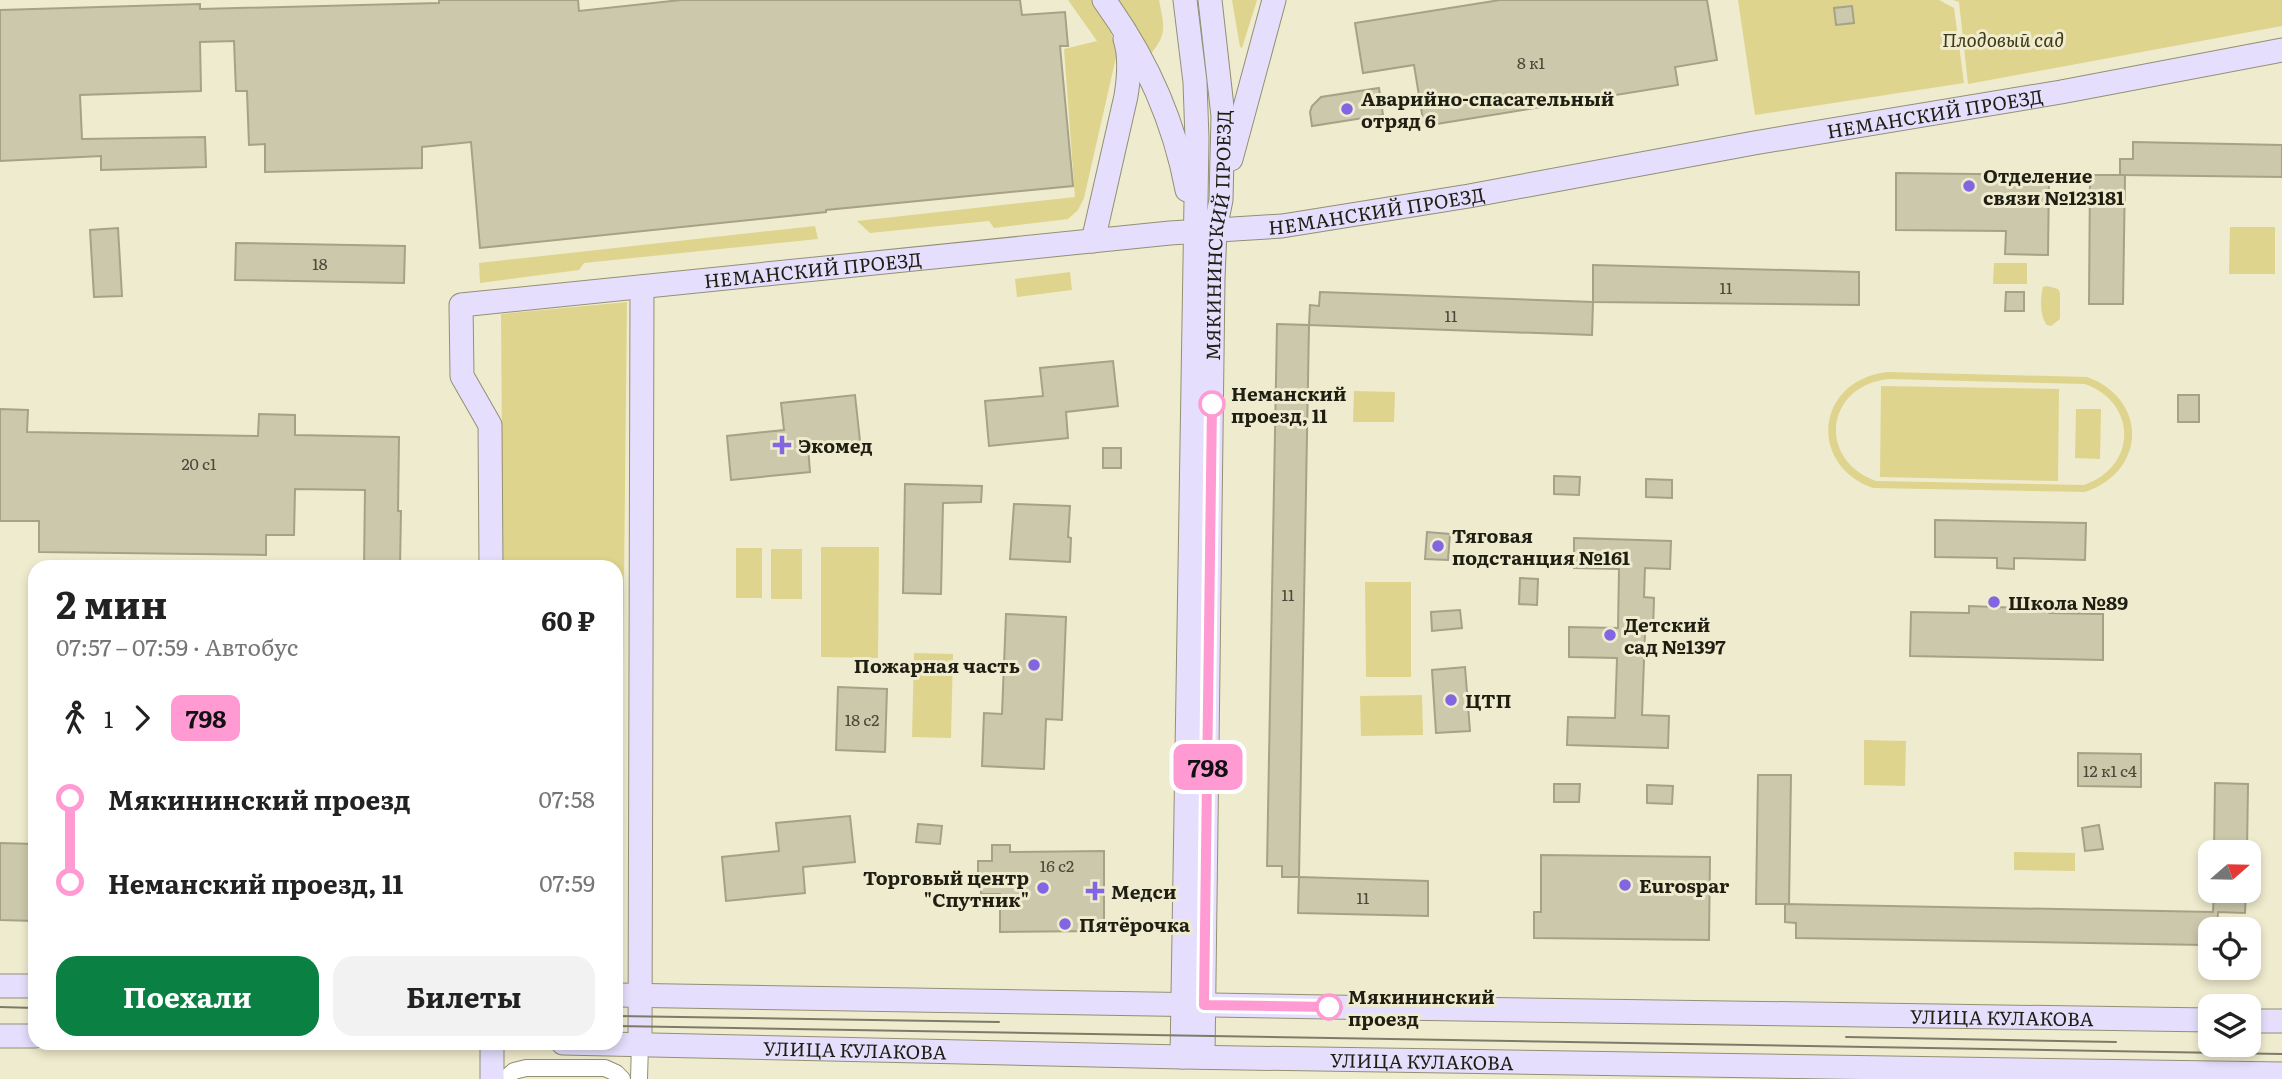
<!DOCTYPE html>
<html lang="ru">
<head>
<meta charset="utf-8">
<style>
	body { margin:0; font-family:Literata,serif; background:#f2f2f2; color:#222; height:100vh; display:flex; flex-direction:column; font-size:26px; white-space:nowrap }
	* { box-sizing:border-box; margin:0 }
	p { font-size:23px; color:#767676 }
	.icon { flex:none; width:38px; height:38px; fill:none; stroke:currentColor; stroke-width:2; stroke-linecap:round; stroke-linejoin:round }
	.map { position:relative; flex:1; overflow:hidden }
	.side { position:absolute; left:28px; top:560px; width:595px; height:490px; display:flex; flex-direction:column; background:#fff; border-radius:21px; box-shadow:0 4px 10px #0003 }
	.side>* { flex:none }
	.badge { padding:0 14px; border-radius:10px; font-size:24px; line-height:46px }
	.needle { width:46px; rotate:70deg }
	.controls { position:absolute; left:2198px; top:840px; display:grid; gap:14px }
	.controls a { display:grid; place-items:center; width:63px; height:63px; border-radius:14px; background:#fff; box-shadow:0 4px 10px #0003; font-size:35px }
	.map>.badge { position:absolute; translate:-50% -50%; box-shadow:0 0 0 4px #fff }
	.legs { display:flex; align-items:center; gap:10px; height:77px; padding:0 28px; font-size:23px }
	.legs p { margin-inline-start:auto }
	.head { display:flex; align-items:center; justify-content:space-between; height:119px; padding:0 28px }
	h1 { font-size:38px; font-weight:700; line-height:52px }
	.primary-button { display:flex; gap:14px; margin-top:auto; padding:14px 28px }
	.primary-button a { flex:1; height:80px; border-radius:21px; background:#0b8043; color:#fff; font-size:28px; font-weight:700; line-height:80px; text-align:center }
	.primary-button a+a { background:#f2f2f2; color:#222 }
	ul { padding:0 28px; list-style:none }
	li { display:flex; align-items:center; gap:24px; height:84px; font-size:26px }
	li i { display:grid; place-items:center; width:10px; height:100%; margin:0 9px; background:currentColor }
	li i::after { content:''; width:18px; height:18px; margin:-9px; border:5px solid; border-radius:50%; background:#fff }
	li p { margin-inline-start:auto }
	li:first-child i { background:linear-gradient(#0000 50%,currentColor 0) }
	li:last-child i { background:linear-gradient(currentColor 50%,#0000 0) }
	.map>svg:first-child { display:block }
	.green { fill:#ded48d; fill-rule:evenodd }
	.building { fill:#ccc8ac; stroke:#a6a287; stroke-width:2 }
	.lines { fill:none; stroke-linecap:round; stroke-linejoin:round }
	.street-casing { stroke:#938f74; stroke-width:18 }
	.secondary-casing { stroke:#938f74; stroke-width:25 }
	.street { stroke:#fff; stroke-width:16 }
	.secondary { stroke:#e5dffd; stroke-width:23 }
	.tram { stroke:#7d7b68; stroke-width:2 }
	.line-1-casing { stroke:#fff; stroke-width:16 }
	.line-1 { stroke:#ff9ad2; stroke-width:10 }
	.poi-dot { fill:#8265e0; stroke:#efebce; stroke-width:2.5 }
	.stop-1-dot { fill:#fff; stroke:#ff9ad2; stroke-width:3.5 }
	.labels { text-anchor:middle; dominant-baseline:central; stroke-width:6; stroke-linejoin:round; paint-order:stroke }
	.number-label { font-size:16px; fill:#4a4839 }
	.park-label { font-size:19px; font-style:italic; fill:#3d3815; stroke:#efebce }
	.poi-label { font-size:19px; font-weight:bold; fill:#1f1e13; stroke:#efebce; text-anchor:start }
	.street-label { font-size:19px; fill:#1f1e13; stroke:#efebce }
	.stop-label { font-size:19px; font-weight:bold; fill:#1f1e13; stroke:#efebce; text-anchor:start }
</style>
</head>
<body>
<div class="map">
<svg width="2282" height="1079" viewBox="0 0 2282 1079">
	<rect width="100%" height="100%" fill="#efebce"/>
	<!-- green -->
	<g class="green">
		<path d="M1068,0H1092L1109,26L1117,53L1084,198L1078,210L1068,219L994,228L989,221L870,233L857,221L1075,197L1064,49L1097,41Z"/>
		<path d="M1118,0H1159C1164,27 1168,33 1150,55Z"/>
		<path d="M1232,0H1257L1242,48L1240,47Z"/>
		<path d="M1738,0H1939L1954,8L1964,83L1755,115Z"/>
		<path d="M1953,0H2282V26L1968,84L1959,2Z"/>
		<path d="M815,226L818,239L584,263L579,270L480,283L479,263Z"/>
		<path d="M2230,227H2275V274H2229Z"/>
		<path d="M1994,263H2027V284H1993Z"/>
		<path d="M1070,272L1072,290L1017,297L1015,279Z"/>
		<path d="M2047,286L2058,289L2060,293V319L2051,326L2047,325C2040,317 2040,298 2043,287Z"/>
		<path d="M627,302L620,946H616V567H503L501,314Z"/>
		<path d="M1888,372L2087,377C2148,399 2147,471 2085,492L1873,488C1806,464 1817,379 1888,372ZM1889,379L2085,384C2138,403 2137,467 2084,485L1876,481C1816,459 1826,385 1889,379Z"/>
		<path d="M1881,386L2059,389L2058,481L1880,477Z"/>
		<path d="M1354,391L1395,392L1394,422H1353Z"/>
		<path d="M2076,409H2101L2100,459L2075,458Z"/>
		<path d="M821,547H879L878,658L821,657Z"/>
		<rect x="736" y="548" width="26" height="50"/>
		<rect x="771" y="549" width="31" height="50"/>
		<path d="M1365,582H1411V677H1366Z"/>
		<path d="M914,653L953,654L951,738L912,737Z"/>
		<path d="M1422,695L1423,735L1361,736L1360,696Z"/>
		<path d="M1864,740L1906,741L1905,786L1864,785Z"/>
		<path d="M2014,852L2075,853V871L2014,870Z"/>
	</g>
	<!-- building -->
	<g class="building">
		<path d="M439,0H578L579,11L681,0H1020L1022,15L1065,12L1068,46H1060L1073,186L826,210V212L480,248L471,142L422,147V168L265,172V144L249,145L247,91H236L234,41L200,42L201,91L80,95L82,139L205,137L206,167L101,170V156L0,161V10L200,4V9L439,3Z"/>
		<path d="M1500,0H1707L1717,60L1675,67L1678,85L1424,126L1414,65L1363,73L1355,23Z"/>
		<path d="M1852,6L1854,23L1836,25L1834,8Z"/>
		<path d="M1379,88L1383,115L1312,126L1310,112L1312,106L1321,97Z"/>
		<path d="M2133,142L2282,145V177L2120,175V159H2133Z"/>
		<path d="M1896,173L2049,175L2048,255L2005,254L2006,231L1896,230Z"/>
		<path d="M2090,175H2125L2123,304H2089Z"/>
		<path d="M118,228L122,296L94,297L90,230Z"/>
		<path d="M236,243L405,246L404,283L235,280Z"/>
		<path d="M1593,265L1859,272V305L1593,302Z"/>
		<path d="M1320,292L1593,302L1592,335L1309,325L1310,305L1319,306Z"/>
		<path d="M2006,292H2024V311H2005Z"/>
		<path d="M1277,324L1309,325L1299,877H1282V866H1267Z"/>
		<path d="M1113,361L1118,406L1066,412L1068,438L989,446L985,401L1043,396L1040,368Z"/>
		<path d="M855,395L860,441L808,446L810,472L731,480L727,436L784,430L781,403Z"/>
		<rect x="2178" y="395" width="21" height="27"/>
		<path d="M0,409L28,410L27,432L258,436L259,414L295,415V435L399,437L398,511H401L400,567H364L365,490L295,489L294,535H266V555L39,552V521H0Z"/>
		<rect x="1103" y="448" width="18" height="20"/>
		<path d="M1554,476L1580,477L1579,495L1554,494Z"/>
		<path d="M1646,479L1672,480V498L1646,497Z"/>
		<path d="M905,484L982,486L981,502L943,503L941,594L903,593Z"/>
		<path d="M1014,504L1070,506L1068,537L1071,538L1070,562L1010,559Z"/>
		<path d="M1935,520L2086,523L2085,560L2014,558V569L1997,568V558L1935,557Z"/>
		<path d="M1427,532L1450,534L1448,560L1425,559Z"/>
		<path d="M1574,538L1671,541L1670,569L1645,568L1644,597L1654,598L1653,632H1645L1642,715L1669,716L1668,748L1567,745L1568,717L1615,718L1617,658L1569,657V627L1618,628L1619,569L1574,568Z"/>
		<path d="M1520,578L1538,579L1537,605L1519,604Z"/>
		<path d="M1969,606L2049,609V613L2103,614V660L1910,656L1911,612L1969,613Z"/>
		<path d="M1460,610L1462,628L1432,631L1431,612Z"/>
		<path d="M1006,614L1066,617L1062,720L1046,719L1044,769L982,766L984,713L1002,714Z"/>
		<path d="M1465,667L1470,731L1436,733L1432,670Z"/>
		<path d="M838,687L887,689L885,752L836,750Z"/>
		<path d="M2078,753L2141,754V787L2078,786Z"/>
		<path d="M1758,775H1791L1789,904H1756Z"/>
		<path d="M2215,783L2248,784L2247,852H2214Z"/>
		<path d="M1554,784H1580L1579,802H1554Z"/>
		<path d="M1647,785L1673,786L1672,804L1647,803Z"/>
		<path d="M850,816L855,862L803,867L805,893L726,901L722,857L779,851L776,823Z"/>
		<path d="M918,824L942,826L940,844L916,842Z"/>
		<path d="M2099,825L2103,849L2085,851L2082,828Z"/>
		<path d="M0,843L35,844V921L0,920Z"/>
		<path d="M992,845H1010V852L1104,851V931L1000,932V894H981V881H978V861H992Z"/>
		<path d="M1541,855L1710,857L1709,940L1534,938V912H1541Z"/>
		<path d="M1299,877L1428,881V916L1298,913Z"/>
		<path d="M2214,891H2246L2245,913L2218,912L2217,929L2205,928L2204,945L1796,938V923L1785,922V904L2213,912Z"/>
	</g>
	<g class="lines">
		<defs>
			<g id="street">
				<path d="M505,1079L514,1071L526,1068H605L616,1073L622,1079"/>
				<path d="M639,1079L640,1044"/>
			</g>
			<g id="secondary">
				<path d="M1104,0C1146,58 1174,120 1187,190"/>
				<path d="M1231,159L1274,0"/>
				<path d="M1093,241L1126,96C1129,77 1131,57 1125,39"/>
				<path id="s1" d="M491,567L490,425L462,376L461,305L1170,233L1282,226L1469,196L1754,143L2061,92L2282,50"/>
				<path d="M0,986H35"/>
				<path id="s2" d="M616,995L1329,1007L2210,1020"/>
				<path d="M2249,1021H2282"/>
				<path d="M0,1036H35"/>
				<path id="s3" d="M563,1043L1182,1057L2282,1074"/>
				<path d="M640,1044L642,287"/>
				<path d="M1182,1057L1197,139L1195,82L1185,0"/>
				<path id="s4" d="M1203,1057L1213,279L1215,229L1221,200L1223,116L1210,0"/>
				<path d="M492,1079V1043"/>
			</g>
		</defs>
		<!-- street casing -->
		<use href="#street" class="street-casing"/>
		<!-- secondary casing -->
		<use href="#secondary" class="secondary-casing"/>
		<!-- street -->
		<use href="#street" class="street"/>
		<!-- secondary -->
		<use href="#secondary" class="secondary"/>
		<!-- tram -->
		<g class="tram">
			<path d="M0,1007L35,1008"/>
			<path d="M616,1016L999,1022"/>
			<path d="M616,1026L2282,1054"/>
			<path d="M1846,1037L2116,1042"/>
		</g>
	</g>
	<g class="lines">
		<defs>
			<path id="line-1" d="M1212,404L1204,1005L1329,1007"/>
		</defs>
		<!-- line-1 casing -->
		<use href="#line-1" class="line-1-casing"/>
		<!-- line-1 -->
		<use href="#line-1" class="line-1"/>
	</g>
	<!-- markers -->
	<g class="poi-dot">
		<circle cx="1347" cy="109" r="7"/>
		<circle cx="1969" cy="186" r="7"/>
		<path d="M778.5 434.5h7v7h7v7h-7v7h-7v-7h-7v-7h7z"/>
		<circle cx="1438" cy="546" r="7"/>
		<circle cx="1994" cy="602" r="7"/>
		<circle cx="1610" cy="635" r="7"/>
		<circle cx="1034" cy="665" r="7"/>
		<circle cx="1451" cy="700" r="7"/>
		<circle cx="1625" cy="885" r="7"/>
		<circle cx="1043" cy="888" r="7"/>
		<path d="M1091.5 880.5h7v7h7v7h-7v7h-7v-7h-7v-7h7z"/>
		<circle cx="1065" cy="924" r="7"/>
	</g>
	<g class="stop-1-dot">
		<circle cx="1212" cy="404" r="12"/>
		<circle cx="1329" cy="1007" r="12"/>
	</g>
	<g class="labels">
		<!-- number labels -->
		<g class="number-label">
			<text x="1531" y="62">8 к1</text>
			<text x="320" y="263">18</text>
			<text x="1726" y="287">11</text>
			<text x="1451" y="315">11</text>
			<text x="199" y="463">20 с1</text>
			<text x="1288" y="594">11</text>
			<text x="862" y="719">18 с2</text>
			<text x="2110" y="770">12 к1 с4</text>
			<text x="1057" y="865">16 с2</text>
			<text x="1363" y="897">11</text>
		</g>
		<!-- park labels -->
		<g class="park-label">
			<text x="2003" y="39">Плодовый сад</text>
		</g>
		<!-- poi labels -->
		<g class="poi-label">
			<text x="1361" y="98">Аварийно-спасательный<tspan x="1361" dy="22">отряд 6</tspan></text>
			<text x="1983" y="175">Отделение<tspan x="1983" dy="22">связи №123181</tspan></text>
			<text x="798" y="445">Экомед</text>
			<text x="1452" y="535">Тяговая<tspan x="1452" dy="22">подстанция №161</tspan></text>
			<text x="2008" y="602">Школа №89</text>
			<text x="1624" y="624">Детский<tspan x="1624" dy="22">сад №1397</tspan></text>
			<text x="1020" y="665" text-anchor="end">Пожарная часть</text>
			<text x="1465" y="700">ЦТП</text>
			<text x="1029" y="877" text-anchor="end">Торговый центр<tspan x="1029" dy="22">"Спутник"</tspan></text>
			<text x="1639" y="885">Eurospar</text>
			<text x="1111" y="891">Медси</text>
			<text x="1079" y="924">Пятёрочка</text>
		</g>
		<!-- street labels -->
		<g class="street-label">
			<text stroke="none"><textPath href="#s1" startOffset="1757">НЕМАНСКИЙ ПРОЕЗД</textPath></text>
			<text stroke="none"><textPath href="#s1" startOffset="1190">НЕМАНСКИЙ ПРОЕЗД</textPath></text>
			<text stroke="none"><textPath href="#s4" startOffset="822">МЯКИНИНСКИЙ ПРОЕЗД</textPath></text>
			<text stroke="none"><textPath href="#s1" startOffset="623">НЕМАНСКИЙ ПРОЕЗД</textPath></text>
			<text stroke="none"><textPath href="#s2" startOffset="1386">УЛИЦА КУЛАКОВА</textPath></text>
			<text stroke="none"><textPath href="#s3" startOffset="292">УЛИЦА КУЛАКОВА</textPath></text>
			<text stroke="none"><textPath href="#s3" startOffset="859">УЛИЦА КУЛАКОВА</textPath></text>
		</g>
		<!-- stop labels -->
		<g class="stop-label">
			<text x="1231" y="393">Неманский<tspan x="1231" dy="22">проезд, 11</tspan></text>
			<text x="1348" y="996">Мякининский<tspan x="1348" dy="22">проезд</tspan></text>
		</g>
	</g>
</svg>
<div class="controls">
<a><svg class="needle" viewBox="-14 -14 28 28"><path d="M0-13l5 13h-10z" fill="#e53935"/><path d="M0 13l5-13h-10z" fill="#767676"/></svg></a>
<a><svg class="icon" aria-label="locate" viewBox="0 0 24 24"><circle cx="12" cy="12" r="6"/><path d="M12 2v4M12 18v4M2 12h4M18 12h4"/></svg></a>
<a><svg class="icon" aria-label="layers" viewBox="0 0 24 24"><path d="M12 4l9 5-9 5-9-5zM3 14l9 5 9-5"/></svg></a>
</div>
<b class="badge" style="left:1208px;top:767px;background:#ff9ad2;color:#111">798</b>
<section class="side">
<div class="head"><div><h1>2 мин</h1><p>07:57 – 07:59 · Автобус</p></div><b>60 ₽</b></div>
<div class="legs"><svg class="icon" aria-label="walk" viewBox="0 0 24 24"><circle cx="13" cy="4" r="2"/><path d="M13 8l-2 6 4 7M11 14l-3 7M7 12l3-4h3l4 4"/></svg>1<svg class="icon" aria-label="forward" viewBox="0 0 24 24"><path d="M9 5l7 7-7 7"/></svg><b class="badge" style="background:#ff9ad2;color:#111">798</b></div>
<ul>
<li><i style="color:#ff9ad2"></i><b>Мякининский проезд</b><p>07:58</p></li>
<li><i style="color:#ff9ad2"></i><b>Неманский проезд, 11</b><p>07:59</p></li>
</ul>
<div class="primary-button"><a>Поехали</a><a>Билеты</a></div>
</section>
</div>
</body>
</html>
